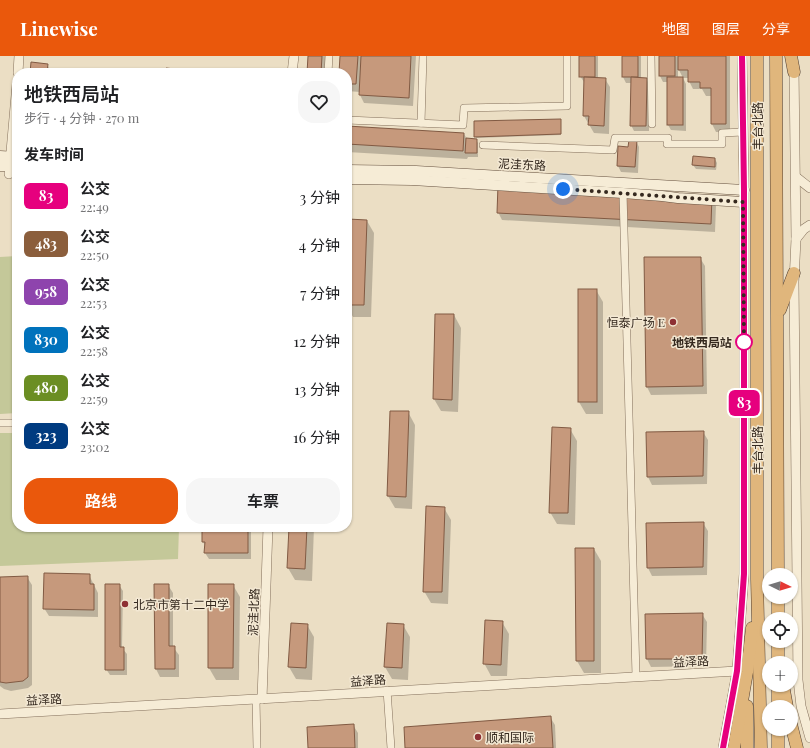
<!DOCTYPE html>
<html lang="zh">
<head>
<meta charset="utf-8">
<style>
	body { margin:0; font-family:"Playfair Display","Noto Sans SC",serif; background:#f6f6f6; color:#202124; height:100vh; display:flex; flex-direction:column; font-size:15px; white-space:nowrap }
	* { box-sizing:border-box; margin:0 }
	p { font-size:13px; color:#757577 }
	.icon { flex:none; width:22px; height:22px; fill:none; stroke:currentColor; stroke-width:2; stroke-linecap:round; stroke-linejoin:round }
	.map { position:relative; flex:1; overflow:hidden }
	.drawer { position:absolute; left:12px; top:12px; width:340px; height:464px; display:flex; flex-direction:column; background:#fff; border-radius:16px; box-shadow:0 1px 3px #0004 }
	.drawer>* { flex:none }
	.badge { padding:0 8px; border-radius:6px; font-size:14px; line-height:26px }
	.needle { width:26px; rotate:95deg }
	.controls { position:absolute; left:762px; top:512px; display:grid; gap:8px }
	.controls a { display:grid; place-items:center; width:36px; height:36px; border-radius:50%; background:#fff; box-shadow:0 1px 3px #0004; font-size:20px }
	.you { position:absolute; width:20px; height:20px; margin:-10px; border:3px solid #fff; border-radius:50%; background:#1a73e8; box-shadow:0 0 0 6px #1a73e833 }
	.map>.badge { position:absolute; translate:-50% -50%; box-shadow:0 0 0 2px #fff }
	h2 { padding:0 12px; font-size:15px; line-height:36px }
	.round { display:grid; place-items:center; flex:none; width:42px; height:42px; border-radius:16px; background:#f6f6f6 }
	.head { display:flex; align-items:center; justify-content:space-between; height:68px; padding:0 12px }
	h1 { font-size:19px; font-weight:600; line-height:30px }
	.action { display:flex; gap:8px; margin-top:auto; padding:8px 12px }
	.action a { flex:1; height:46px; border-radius:16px; background:#ea580c; color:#fff; font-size:16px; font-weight:600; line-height:46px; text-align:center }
	.action a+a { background:#f6f6f6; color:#202124 }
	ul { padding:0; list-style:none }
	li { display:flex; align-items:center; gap:12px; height:48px; padding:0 12px }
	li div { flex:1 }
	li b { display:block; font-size:15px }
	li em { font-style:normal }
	li .badge { min-width:44px; font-weight:700; text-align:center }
	header { display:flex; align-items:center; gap:24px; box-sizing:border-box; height:56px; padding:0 20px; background:#ea580c; color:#fff }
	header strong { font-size:19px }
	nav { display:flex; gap:22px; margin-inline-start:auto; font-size:14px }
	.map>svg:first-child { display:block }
	.green { fill:#c4c899 }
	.shadow { fill:#0003 }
	.building { fill:#c6997c; stroke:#815a43 }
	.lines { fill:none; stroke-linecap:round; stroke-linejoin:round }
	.minor-casing { stroke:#84705c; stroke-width:8 }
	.tertiary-casing { stroke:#84705c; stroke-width:10 }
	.secondary-casing { stroke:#66513f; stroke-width:11 }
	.trunk-casing { stroke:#523e30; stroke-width:13 }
	.minor { stroke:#f6ecd6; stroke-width:7 }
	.tertiary { stroke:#f6ecd6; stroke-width:9 }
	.secondary { stroke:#f6ecd6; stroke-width:10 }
	.trunk { stroke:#e0b67c; stroke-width:12 }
	.line-casing { stroke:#fff; stroke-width:9 }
	.line { stroke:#e6007e; stroke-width:6 }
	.walk { stroke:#35291f; stroke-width:4; stroke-dasharray:0 7.2 }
	.poi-dot { fill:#8e3034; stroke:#f3e8d3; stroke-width:1.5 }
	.stop-dot { fill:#fff; stroke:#e6007e; stroke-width:2 }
	.labels { text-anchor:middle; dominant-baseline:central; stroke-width:3; stroke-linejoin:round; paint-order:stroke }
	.street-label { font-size:12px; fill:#35291f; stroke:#f3e8d3 }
	.poi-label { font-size:12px; fill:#35291f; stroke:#f3e8d3; text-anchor:start }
	.stop-label { font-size:12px; font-weight:bold; fill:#35291f; stroke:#f3e8d3; text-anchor:end }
</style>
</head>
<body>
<header>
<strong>Linewise</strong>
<nav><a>地图</a><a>图层</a><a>分享</a></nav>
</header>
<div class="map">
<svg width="810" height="692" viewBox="0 0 810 692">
	<rect width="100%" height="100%" fill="#ebdec4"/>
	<!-- green -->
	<g class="green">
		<path d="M17,200V357L0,358V201Z"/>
		<path d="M0,377H17V471H179L178,503L0,510Z"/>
	</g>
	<!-- shadow -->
	<g class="shadow">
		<path d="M309,0H326L324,17H308Z"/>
		<path d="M341,0H416L413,50L364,47L360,39V36L347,35V17H340Z"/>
		<path d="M580,0H598V22L605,23L610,31L609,78L594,77L584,60L585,26H584L580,20Z"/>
		<path d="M623,0H641V22H646L649,28V75H634L631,69L632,27H626L623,21Z"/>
		<path d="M660,0H730V76H716L712,68V40H706L702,33H693L689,25V22H683L678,12V22H683L686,28V75L671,74L668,69V26H663L660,20Z"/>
		<path d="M47,9L52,17H31Z"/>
		<path d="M561,65V79L476,82L475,80Z"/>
		<path d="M347,71L464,78L467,83L476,84L478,87V101H468L467,103L347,96Z"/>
		<path d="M636,85L639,91L638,117L621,116L618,110L629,92Z"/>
		<path d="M715,103L717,107L716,114L696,113L693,109Z"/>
		<path d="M499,130L716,149L715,176L502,164L498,156Z"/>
		<path d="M349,164L367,165L374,177L371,261H353L347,250Z"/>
		<path d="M700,202L705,210L707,338L651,339L647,331Z"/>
		<path d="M579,234H596L603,246V358H586L579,346Z"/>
		<path d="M436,259H454L461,272L458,356L441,355L434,343Z"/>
		<path d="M391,356H408L415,369L412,453L395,452L388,440Z"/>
		<path d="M570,373L577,385L575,469L557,468L550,456Z"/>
		<path d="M703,376L708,384L707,428L652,429L648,421Z"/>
		<path d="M444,452L451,464L448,548L431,547L424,535Z"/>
		<path d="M703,467L708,475L707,519L652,520L648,512Z"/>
		<path d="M203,471H251V503H209L205,497L206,491L203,486Z"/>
		<path d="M290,471H314L312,525L295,524L288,512Z"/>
		<path d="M594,493L601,505V617H584L577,605Z"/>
		<path d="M89,519L98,537V561L49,560L44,552Z"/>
		<path d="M27,521L32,529V629L28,632L11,635L4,633L0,630V522Z"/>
		<path d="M119,529L123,535L122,592L127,598V619H110L106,613Z"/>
		<path d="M168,529L173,537V591L179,599V621H160L156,613Z"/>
		<path d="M233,529L240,541L239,624H216L209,612Z"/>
		<path d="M702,558L707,566L706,610L651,611L647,603L646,559Z"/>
		<path d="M502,566L509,578L507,620H491L484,607Z"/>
		<path d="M307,569L314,581L312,624L296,623L289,611Z"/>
		<path d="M403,569L410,581L408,624L392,623L385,611Z"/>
		<path d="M550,661L555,669L556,692H406Z"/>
		<path d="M353,669L358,677V692H309Z"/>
	</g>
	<!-- building -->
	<g class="building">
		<path d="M308,0H322L321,17H307Z"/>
		<path d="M340,0H358L356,28H347V17H339Z"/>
		<path d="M361,0H411L409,42L359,39Z"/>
		<rect x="579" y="0" width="16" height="21"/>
		<rect x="622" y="0" width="16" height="21"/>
		<rect x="659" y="0" width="16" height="20"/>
		<path d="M678,0H726V68H711V32H700V26H688V14H678Z"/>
		<path d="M31,6L48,8L47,17H30Z"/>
		<path d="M166,12L183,14V17H165Z"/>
		<path d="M584,21L606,22L604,70L588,69L589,60H583Z"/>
		<path d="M631,21L647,22L646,70H630Z"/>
		<rect x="667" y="21" width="16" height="48"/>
		<path d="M561,63V78L474,81V65Z"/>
		<path d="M347,70L464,77L463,95L347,88Z"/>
		<path d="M466,82L477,83V97H465Z"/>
		<path d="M629,84H637L635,111L617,110L618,90L628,91Z"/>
		<path d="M693,100L715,102V111L692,109Z"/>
		<path d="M498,129L712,140L711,168L497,157Z"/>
		<path d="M348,163L367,164L364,249H347Z"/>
		<path d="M644,201H701L703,330L646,331Z"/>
		<rect x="578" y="233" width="19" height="113"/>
		<path d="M435,258H454L452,344L433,343Z"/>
		<path d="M390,355H409L406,441L387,440Z"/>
		<path d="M552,371L571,372L568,457H549Z"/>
		<path d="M704,375L703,420L647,421L646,376Z"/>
		<path d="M426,450L445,451L442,536H423Z"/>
		<path d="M704,466L703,511L647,512L646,467Z"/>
		<path d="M202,471H248V497H204L205,486H202Z"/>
		<path d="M289,471H307L305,513L287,512Z"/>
		<path d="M575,492H594V605H576Z"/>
		<path d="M44,517L90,518V528H94V554L43,553Z"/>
		<path d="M28,520V621L23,625L6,627L0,626V521Z"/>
		<path d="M105,528H120V591H124V614H105Z"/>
		<path d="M154,528H169V590H175V613H155Z"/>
		<path d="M208,528H234L233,612H208Z"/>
		<path d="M703,557L702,603H646L645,558Z"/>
		<path d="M485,564L503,565L501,609L483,608Z"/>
		<path d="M291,567L308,568L306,612L288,611Z"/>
		<path d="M387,567L404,568L402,612L384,611Z"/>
		<path d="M551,660L553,692H405L404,671Z"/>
		<path d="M354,668L355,692H308L307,671Z"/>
	</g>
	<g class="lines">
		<defs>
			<g id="minor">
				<path d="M651,0L652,68"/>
				<path d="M328,17L329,0"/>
				<path d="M347,64L463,69L464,52L567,50V0"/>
				<path d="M421,67L423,0"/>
				<path d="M483,89L613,94L615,82H668L667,88H722V77L743,76"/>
				<path d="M623,137L636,620"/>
				<path d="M0,367H17"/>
				<path d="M387,634L391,692"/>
				<path d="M256,643L257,692"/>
			</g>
			<g id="tertiary">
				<path d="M794,11L796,183L794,226L798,624L801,650L810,682"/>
				<path d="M18,17L19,0"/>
				<path d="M292,17L294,0"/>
				<path d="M9,118L17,28"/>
				<path d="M796,121L810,132"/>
				<path d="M796,183L804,173L810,169"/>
				<path d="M262,643L268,471"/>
				<path d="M0,658L737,615"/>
				<path d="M723,692L737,615L744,518V134L742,0"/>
			</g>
			<g id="secondary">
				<path d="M0,100L17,101"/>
				<path d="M0,110H17"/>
				<path d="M347,114L416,115L744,134"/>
				<path d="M347,123L412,124L623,137L662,140L678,142L743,146"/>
			</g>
			<g id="trunk">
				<path d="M757,0V523L761,692"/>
				<path d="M776,0L778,519"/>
				<path d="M791,0L794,16"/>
				<path d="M780,254L794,217"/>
				<path d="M778,541V563"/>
				<path d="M778,585V607"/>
				<path d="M783,629L787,651"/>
				<path d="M747,650V692"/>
				<path d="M778,651V630"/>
				<path d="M791,668L797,692"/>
				<path d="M734,692L747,616L752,572"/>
				<path d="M778,692V673"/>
			</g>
		</defs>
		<!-- minor casing -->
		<use href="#minor" class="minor-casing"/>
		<!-- tertiary casing -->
		<use href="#tertiary" class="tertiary-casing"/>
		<!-- secondary casing -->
		<use href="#secondary" class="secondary-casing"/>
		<!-- trunk casing -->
		<use href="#trunk" class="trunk-casing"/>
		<!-- minor -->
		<use href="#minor" class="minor"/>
		<!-- tertiary -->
		<use href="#tertiary" class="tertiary"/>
		<!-- secondary -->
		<use href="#secondary" class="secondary"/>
		<!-- trunk -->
		<use href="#trunk" class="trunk"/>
	</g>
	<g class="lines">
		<defs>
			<path id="line" d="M723,692L737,615L744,518V134L742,0"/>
		</defs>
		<!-- line casing -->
		<use href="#line" class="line-casing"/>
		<!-- line -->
		<use href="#line" class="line"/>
		<!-- walk -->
		<path class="walk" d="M563,133L743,146L744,286"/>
	</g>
	<!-- markers -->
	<g class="poi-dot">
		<circle cx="673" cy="266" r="4"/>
		<circle cx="125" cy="548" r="4"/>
		<circle cx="478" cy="681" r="4"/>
	</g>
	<circle class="stop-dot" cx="744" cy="286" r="8"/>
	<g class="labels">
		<!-- street labels -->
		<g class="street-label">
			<text transform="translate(757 70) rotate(-90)">丰台北路</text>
			<text transform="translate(522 108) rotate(3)">泥洼东路</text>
			<text transform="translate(757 394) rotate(-90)">丰台北路</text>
			<text transform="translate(253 556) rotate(-88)">泥洼北路</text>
			<text transform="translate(691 605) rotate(-3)">益泽路</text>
			<text transform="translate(368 624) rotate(-4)">益泽路</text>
			<text transform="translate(44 643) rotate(-3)">益泽路</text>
		</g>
		<!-- poi labels -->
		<g class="poi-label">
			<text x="665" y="266" text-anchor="end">恒泰广场 E</text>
			<text x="133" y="548">北京市第十二中学</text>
			<text x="486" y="681">顺和国际</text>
		</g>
		<!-- stop labels -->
		<g class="stop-label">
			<text x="732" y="286">地铁西局站</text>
		</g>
	</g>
</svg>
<div class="controls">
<a><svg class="needle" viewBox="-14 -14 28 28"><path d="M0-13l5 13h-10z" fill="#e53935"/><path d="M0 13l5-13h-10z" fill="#757577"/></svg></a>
<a><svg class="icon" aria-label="locate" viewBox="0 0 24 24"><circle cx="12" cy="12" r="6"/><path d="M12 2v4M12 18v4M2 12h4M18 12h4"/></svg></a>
<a>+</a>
<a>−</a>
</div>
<div class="you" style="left:563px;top:133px"></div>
<b class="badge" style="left:744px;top:347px;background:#e6007e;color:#fff">83</b>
<section class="drawer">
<div class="head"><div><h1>地铁西局站</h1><p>步行 · 4 分钟 · 270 m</p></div><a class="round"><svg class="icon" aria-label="heart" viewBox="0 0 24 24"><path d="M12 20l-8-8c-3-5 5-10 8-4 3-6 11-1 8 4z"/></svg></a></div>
<h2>发车时间</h2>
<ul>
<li><span class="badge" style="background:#e6007e;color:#fff">83</span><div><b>公交</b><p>22:49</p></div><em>3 分钟</em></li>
<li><span class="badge" style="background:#8b5e3c;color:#fff">483</span><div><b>公交</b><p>22:50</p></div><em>4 分钟</em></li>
<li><span class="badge" style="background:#8e44ad;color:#fff">958</span><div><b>公交</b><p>22:53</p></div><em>7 分钟</em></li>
<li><span class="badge" style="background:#0072bc;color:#fff">830</span><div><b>公交</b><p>22:58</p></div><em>12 分钟</em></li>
<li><span class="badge" style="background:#6b8e23;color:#fff">480</span><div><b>公交</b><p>22:59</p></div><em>13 分钟</em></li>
<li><span class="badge" style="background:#003b80;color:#fff">323</span><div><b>公交</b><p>23:02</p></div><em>16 分钟</em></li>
</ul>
<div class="action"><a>路线</a><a>车票</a></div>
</section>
</div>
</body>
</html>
